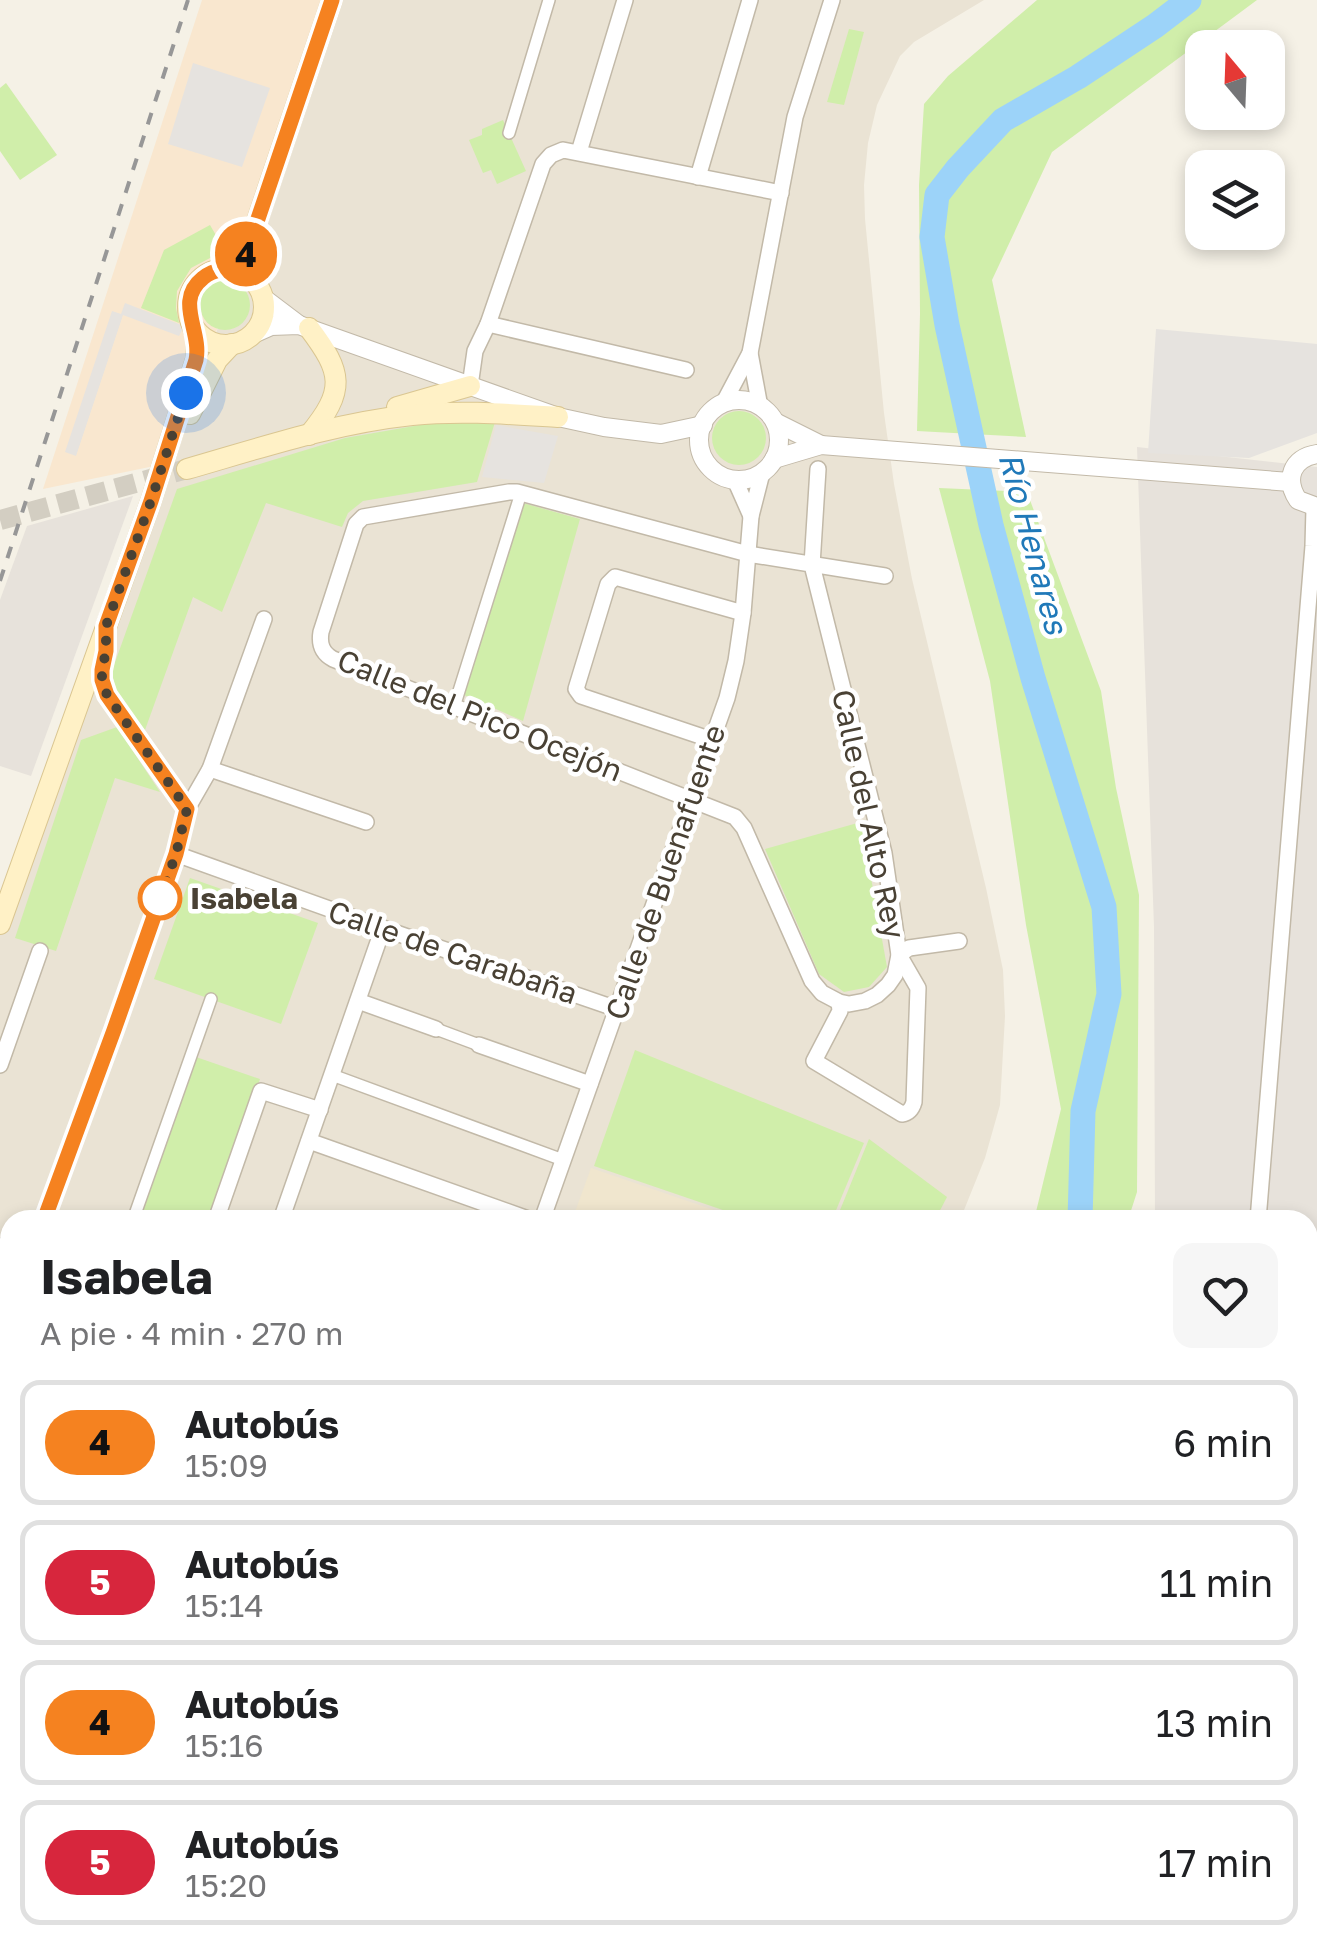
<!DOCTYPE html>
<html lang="es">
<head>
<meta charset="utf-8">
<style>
	body { margin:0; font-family:"Golos Text",sans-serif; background:#f6f6f6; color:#202124; height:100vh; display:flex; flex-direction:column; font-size:38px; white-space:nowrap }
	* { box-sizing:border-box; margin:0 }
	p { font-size:32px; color:#757577 }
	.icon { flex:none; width:55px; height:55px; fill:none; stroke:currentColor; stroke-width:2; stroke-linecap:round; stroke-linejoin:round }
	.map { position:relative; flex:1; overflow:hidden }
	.side { position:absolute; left:0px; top:1210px; width:1318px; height:750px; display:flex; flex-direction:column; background:#fff; border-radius:30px 30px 0 0; box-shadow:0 5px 15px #0003 }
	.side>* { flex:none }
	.badge { padding:0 20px; border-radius:32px; font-size:35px; line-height:65px }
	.needle { width:65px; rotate:341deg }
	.controls { position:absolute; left:1185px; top:30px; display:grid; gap:20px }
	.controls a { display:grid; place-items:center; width:100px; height:100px; border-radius:20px; background:#fff; box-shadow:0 5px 15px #0003; font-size:50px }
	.you { position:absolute; width:50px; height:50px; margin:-25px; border:8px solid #fff; border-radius:50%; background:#1a73e8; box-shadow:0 0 0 15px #1a73e833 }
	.map>.badge { position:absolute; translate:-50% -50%; box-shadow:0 0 0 5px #fff }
	.round { display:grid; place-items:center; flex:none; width:105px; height:105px; border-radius:20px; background:#f6f6f6 }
	.headline { display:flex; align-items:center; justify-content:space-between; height:170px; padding:0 40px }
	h1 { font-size:48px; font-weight:700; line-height:75px }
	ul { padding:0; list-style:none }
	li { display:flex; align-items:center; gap:30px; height:125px; margin:0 20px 15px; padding:0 20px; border:5px solid #e0e0e0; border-radius:20px }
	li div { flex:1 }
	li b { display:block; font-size:38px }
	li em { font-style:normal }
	li .badge { min-width:110px; font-weight:700; text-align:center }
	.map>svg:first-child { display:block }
	.residential { fill:#eae3d4 }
	.commercial { fill:#f9e7cf }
	.industrial { fill:#e7e2db }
	.education { fill:#f0e6ce }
	.green { fill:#d0eeaa }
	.parking { fill:#e6e3df }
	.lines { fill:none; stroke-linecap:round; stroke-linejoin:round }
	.river { stroke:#9cd3f9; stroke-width:25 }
	.secondary-tunnel { stroke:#d3cec2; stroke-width:20; stroke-dasharray:20 10; stroke-linecap:butt }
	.pedestrian-casing { stroke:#c2b9a8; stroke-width:14 }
	.minor-casing { stroke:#c2b9a8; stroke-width:18 }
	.tertiary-casing { stroke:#c2b9a8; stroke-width:20 }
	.secondary-casing { stroke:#dac691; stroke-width:22 }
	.pedestrian { stroke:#fff; stroke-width:11 }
	.minor { stroke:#fff; stroke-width:15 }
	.tertiary { stroke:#fff; stroke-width:18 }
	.secondary { stroke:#fff1c6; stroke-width:20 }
	.rail { stroke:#979797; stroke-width:4; stroke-dasharray:12 12; stroke-linecap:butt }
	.line-casing { stroke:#fff; stroke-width:22 }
	.line { stroke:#f58220; stroke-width:15 }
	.walk { stroke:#494134; stroke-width:10; stroke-dasharray:0 18 }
	.stop-dot { fill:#fff; stroke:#f58220; stroke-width:5 }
	.labels { text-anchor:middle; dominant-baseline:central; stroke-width:9; stroke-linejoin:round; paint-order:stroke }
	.street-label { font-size:30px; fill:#494134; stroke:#fff }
	.stop-label { font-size:30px; font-weight:bold; fill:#494134; stroke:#fff; text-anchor:start }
	.water-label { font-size:32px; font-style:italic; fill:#2079b9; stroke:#fff }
</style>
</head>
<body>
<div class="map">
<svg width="1317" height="1960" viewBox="0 0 1317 1960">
	<rect width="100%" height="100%" fill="#f5f1e6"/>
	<!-- residential -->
	<path class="residential" d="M333,0H984L914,42L900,56L877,105L868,143L864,185L865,219L884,413L894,484L912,579L986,888L1003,970L1005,1016L1000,1105L985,1158L960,1220H10V1584L0,1582V922L151,501L240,271Z"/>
	<!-- commercial -->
	<path class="commercial" d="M202,0H330L240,271L164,464L43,489Z"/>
	<!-- industrial -->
	<g class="industrial">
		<path d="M1137,447L1317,467V1960H0V1910L10,1909V1950H1308V1220H1155L1154,927Z"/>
		<path d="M133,496L31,776L0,766V600L27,526Z"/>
	</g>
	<!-- education -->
	<path class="education" d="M591,1168L743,1220H572Z"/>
	<!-- green -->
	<g class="green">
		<path d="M1037,0H1257L1052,152L992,280L1026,437L917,431L920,314L919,185L924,104L948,76Z"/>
		<path d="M849,29L864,32L844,105L827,102Z"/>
		<path d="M6,83L57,155L20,180L0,151V88Z"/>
		<path d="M503,120L526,171L497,184L491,170L483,173L469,140L482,135V129Z"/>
		<path d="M210,225L221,244L212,257L191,268L177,291L176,308L179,323L141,308L164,250Z"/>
		<circle cx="225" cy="305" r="25"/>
		<circle cx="739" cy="438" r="27"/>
		<path d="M437,422H495L477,482L363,501L348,513L342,527L266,503L222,612L193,597L145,730C131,712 110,692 113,668L177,489L345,438Z"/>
		<path d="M939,488L1027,492L1101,691L1116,788L1139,895L1137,1192L1128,1220H1034L1061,1109L1026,925L990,681Z"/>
		<path d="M523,503L580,519L523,721L464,695Z"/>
		<path d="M117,727L160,792L115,778L56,951L15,938L81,740Z"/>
		<path d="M861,822L887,967L869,987L844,992L819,974L765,849Z"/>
		<path d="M190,878L318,923L281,1024L154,979Z"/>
		<path d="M635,1050L864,1143L832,1220H752L594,1166Z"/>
		<path d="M196,1057L260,1079L210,1220H139Z"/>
		<path d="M869,1139L947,1197L935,1220H836Z"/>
		<path d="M0,1606L10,1607V1896L0,1898Z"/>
	</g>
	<!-- parking -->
	<g class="parking">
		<path d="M193,63L270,88L242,167L168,144Z"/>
		<path d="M125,303L184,326L179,336L123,315L76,456L65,452L112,311L121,314Z"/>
		<path d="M1156,329L1317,344V433L1249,458L1148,453Z"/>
		<path d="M496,425L558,436L544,483L482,477Z"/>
	</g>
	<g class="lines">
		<!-- river -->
		<g class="river">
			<path d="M1080,1220L1083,1111L1109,994L1104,907L1033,678L991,525L947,325L932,237L937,195L958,168L1003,120L1078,77L1155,26L1189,0"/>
			<path d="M0,1824L10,1822"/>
		</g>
		<!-- secondary-tunnel -->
		<path class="secondary-tunnel" d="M0,520L187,469"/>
		<defs>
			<g id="pedestrian">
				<path d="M509,133L549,0"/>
				<path d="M454,707L521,493"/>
				<path d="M436,1029L479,1045"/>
				<path d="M332,1075L563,1160"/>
				<path d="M283,1214L299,1220"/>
				<path d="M133,1220L211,999"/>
			</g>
			<g id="minor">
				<path d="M579,152L625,0"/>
				<path d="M698,177L750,0"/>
				<path d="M488,324L686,370"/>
				<path d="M750,353L760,407"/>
				<path d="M470,386L475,351L488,324L543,164L551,155L563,150L781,193"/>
				<path d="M723,404L750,353L795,117L832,0"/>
				<path d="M818,469L812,565L884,853L899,955L895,975L888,985L877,995L865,1001L849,1004L839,1002L822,993L812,981L744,828L735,817L333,659C322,653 319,644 321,632L356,524L363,517L509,492H517L748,554L885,576"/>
				<path d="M735,480L751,516"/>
				<path d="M712,740L581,696L576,689L608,584L615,577L743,613"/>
				<path d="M210,769L366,822"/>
				<path d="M187,809L210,769L264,619"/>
				<path d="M176,854L402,935L617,1009"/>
				<path d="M358,1001L436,1029"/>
				<path d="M839,1002L840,1011L814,1061L902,1114C909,1113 912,1109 914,1102L918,988L899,955L909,948L959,941"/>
				<path d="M479,1045L590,1084"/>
				<path d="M0,1065L40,951"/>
				<path d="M309,1141L531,1220"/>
				<path d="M44,1220L114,1031L176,854L187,809L107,695C101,678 102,668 106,651"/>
				<path d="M216,1220L261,1091L320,1110"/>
				<path d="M281,1220L383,928"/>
				<path d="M542,1220L727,698L736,661L743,613L751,516L762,473"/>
				<path d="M1258,1220L1313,546L1314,508"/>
				<path d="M0,1246L10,1249"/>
				<path d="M10,1315C4,1333 0,1347 10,1361"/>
				<path d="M1308,1427L1317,1432"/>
				<path d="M1308,1483L1317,1487"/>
				<path d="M0,1486L10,1484"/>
				<path d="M99,1950L104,1960"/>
				<path d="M726,1950L733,1960"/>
				<path d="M32,1960L36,1950"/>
				<path d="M653,1960L666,1950"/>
			</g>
			<g id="tertiary">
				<path d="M262,297L299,325"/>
				<path d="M253,334L271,326L299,325L558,417L604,427L661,434L703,425"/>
				<circle cx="739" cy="440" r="40"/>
				<path d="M775,422L821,445"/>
				<path d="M1317,454C1292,458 1284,479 1298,500L1317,507"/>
				<path d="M774,459L821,445L1290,482"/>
			</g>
			<g id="secondary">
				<circle cx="226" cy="307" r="38"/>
				<path d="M240,271L332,0"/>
				<path d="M397,407L470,386"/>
				<path d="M190,414L217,360L232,344"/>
				<path d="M309,435C346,390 343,373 309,328"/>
				<path d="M187,469C260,448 335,423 412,415C460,410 509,414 558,417"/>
				<path d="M0,924L151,501L196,359L197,339L191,322"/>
			</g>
		</defs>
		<!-- pedestrian casing -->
		<use href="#pedestrian" class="pedestrian-casing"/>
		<!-- minor casing -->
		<use href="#minor" class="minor-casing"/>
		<!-- tertiary casing -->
		<use href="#tertiary" class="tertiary-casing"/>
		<!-- secondary casing -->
		<use href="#secondary" class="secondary-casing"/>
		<!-- pedestrian -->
		<use href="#pedestrian" class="pedestrian"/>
		<!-- minor -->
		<use href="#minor" class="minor"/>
		<!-- tertiary -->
		<use href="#tertiary" class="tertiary"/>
		<!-- secondary -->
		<use href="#secondary" class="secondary"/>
		<!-- rail -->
		<path class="rail" d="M0,581L188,0"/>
	</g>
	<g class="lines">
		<defs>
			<path id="line" d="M44,1220L114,1030L176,854L187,809L107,695L102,680V670L106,651V626L151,501L196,360C202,331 174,301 203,278C215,268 227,269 240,272L332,0"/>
		</defs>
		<!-- line casing -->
		<use href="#line" class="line-casing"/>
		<!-- line -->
		<use href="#line" class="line"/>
		<!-- walk -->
		<path class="walk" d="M160,898L176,854L187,809L107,695L102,680V670L106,651V626L151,501L186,393"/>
	</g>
	<!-- markers -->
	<circle class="stop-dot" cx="160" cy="898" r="20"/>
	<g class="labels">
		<!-- street labels -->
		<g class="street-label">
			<text transform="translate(480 715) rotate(22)">Calle del Pico Ocejón</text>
			<text transform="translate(869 814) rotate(78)">Calle del Alto Rey</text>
			<text transform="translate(665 872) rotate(-71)">Calle de Buenafuente</text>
			<text transform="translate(453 952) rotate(19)">Calle de Carabaña</text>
		</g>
		<!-- stop labels -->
		<g class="stop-label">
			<text x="190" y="898">Isabela</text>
		</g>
		<!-- water labels -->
		<g class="water-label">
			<text transform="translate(1034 543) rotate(75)">Río Henares</text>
		</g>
	</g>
</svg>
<div class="controls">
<a><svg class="needle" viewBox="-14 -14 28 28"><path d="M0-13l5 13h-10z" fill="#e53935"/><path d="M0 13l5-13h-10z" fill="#757577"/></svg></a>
<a><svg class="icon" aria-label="layers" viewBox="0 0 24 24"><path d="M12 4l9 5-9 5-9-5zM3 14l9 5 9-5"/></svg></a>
</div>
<div class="you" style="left:186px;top:393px"></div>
<b class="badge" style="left:246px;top:254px;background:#f58220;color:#111">4</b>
<section class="side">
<div class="headline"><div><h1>Isabela</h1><p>A pie · 4 min · 270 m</p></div><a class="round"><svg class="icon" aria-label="heart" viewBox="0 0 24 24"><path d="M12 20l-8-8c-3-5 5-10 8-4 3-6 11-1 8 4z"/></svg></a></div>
<ul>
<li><span class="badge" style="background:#f58220;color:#111">4</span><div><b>Autobús</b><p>15:09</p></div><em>6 min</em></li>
<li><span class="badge" style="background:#d7263d;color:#fff">5</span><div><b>Autobús</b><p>15:14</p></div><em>11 min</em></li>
<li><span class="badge" style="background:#f58220;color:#111">4</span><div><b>Autobús</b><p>15:16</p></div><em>13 min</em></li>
<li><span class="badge" style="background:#d7263d;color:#fff">5</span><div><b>Autobús</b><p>15:20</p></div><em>17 min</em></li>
</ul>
</section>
</div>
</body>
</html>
